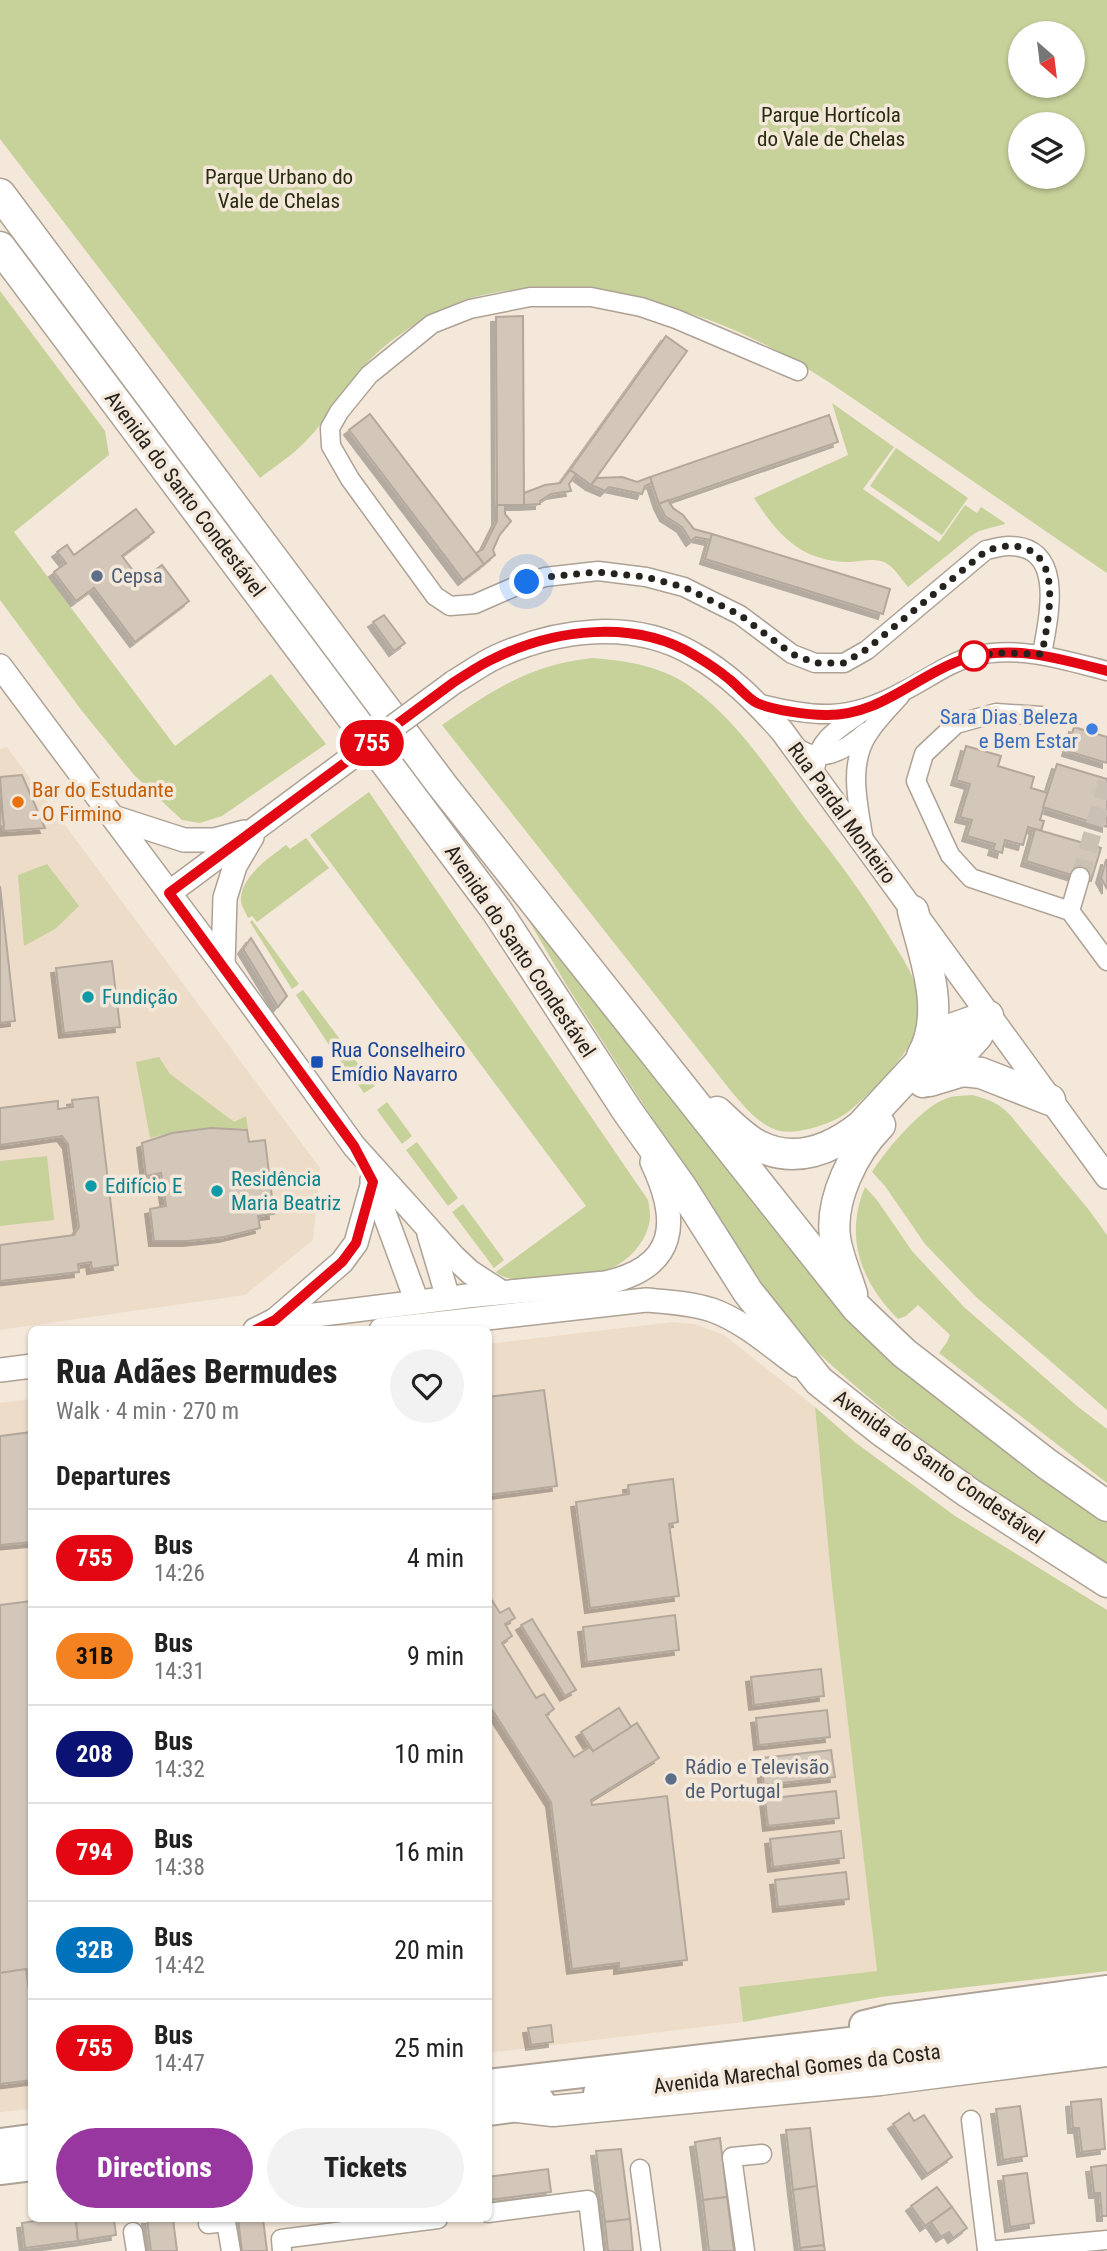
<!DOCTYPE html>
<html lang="en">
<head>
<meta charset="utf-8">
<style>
	body { margin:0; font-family:"Roboto Condensed",sans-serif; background:#f2f2f2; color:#222; height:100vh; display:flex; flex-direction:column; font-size:26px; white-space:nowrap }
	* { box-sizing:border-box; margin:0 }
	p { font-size:23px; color:#767676 }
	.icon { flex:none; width:38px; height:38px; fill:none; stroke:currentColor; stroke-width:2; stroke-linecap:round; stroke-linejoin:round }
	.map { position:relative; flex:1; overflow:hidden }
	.drawer { position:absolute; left:28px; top:1326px; width:464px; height:896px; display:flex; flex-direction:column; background:#fff; border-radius:10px; box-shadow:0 2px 5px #0004 }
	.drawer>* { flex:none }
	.badge { padding:0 14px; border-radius:23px; font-size:24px; line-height:46px }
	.needle { width:46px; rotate:152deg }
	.controls { position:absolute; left:1008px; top:21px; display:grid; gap:14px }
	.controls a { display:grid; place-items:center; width:77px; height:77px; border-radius:50%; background:#fff; box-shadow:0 2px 5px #0004; font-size:35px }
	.you { position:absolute; width:35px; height:35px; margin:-18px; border:5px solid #fff; border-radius:50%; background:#1a73e8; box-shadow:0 0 0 10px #1a73e833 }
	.map>.badge { position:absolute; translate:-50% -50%; box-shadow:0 0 0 4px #fff }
	h2 { padding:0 28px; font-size:26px; line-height:63px }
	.round { display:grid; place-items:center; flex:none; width:74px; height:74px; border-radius:37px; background:#f2f2f2 }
	.overview { display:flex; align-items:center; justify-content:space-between; height:119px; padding:0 28px }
	h1 { font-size:33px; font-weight:800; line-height:52px }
	.button { display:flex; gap:14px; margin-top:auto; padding:14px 28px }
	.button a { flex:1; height:80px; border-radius:42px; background:#97379f; color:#fff; font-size:28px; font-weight:800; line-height:80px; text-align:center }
	.button a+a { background:#f2f2f2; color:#222 }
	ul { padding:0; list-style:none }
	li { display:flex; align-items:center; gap:21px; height:98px; padding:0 28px; border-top:2px solid #e0e0e0 }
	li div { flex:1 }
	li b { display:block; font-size:26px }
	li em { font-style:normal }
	li .badge { min-width:77px; font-weight:700; text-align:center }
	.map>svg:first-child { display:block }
	.built { fill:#eddcc8 }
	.green { fill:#c7d19a; fill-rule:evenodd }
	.building { fill:#d3c7ba; stroke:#b3a89b; stroke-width:2; filter:url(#shadow) }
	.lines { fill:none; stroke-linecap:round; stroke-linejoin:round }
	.minor-tunnel { stroke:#cbc0b4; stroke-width:18; stroke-dasharray:18 9; stroke-linecap:butt }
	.minor-casing { stroke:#ada295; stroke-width:21 }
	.tertiary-casing { stroke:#ada295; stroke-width:26 }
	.primary-casing { stroke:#ada295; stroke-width:32 }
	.trunk-casing { stroke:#ada295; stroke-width:33 }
	.minor { stroke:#fff; stroke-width:18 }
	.tertiary { stroke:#fff; stroke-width:23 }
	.primary { stroke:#fff; stroke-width:28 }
	.trunk { stroke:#fff; stroke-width:30 }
	.tertiary-bridge-casing { stroke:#ada295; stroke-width:26; stroke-linecap:butt }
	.tertiary-bridge { stroke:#fff; stroke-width:23 }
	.line-casing { stroke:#fff; stroke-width:16 }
	.line { stroke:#e30613; stroke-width:10 }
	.walk { stroke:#26221d; stroke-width:7; stroke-dasharray:0 12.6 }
	.service-dot { fill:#5c6f8a; stroke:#f4e8da; stroke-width:2.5 }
	.stop-dot { fill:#fff; stroke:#e30613; stroke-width:3.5 }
	.shop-dot { fill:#3f7fe0; stroke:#f4e8da; stroke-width:2.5 }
	.food-dot { fill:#e8710a; stroke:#f4e8da; stroke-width:2.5 }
	.culture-dot { fill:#0f9aa8; stroke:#f4e8da; stroke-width:2.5 }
	.transit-dot { fill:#1a4fb4; stroke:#f4e8da; stroke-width:2.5 }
	.labels { text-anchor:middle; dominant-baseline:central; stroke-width:7; stroke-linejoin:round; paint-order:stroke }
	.park-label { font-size:21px; fill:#282c0e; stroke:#f4e8da }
	.street-label { font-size:21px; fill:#26221d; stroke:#f4e8da }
	.service-label { font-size:21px; fill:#4e5e75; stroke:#f4e8da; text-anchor:start }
	.shop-label { font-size:21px; fill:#366cbe; stroke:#f4e8da; text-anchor:end }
	.food-label { font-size:21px; fill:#c56008; stroke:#f4e8da; text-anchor:start }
	.culture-label { font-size:21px; fill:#0d838f; stroke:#f4e8da; text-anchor:start }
	.transit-label { font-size:21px; fill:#164399; stroke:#f4e8da; text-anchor:start }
</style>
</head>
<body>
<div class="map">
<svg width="1107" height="2251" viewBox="0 0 1107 2251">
	<defs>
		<filter id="shadow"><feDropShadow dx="-5" dy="5" stdDeviation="0" flood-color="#0004"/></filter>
	</defs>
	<rect width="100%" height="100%" fill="#f4e8da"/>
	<!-- built -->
	<g class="built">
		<path d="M7,747L320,1168L313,1240L245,1295L0,1330V749Z"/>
		<path d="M673,1322L694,1324L724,1335L815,1407L832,1587L877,1971L739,1987L743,2022L488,2053V1344Z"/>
		<path d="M31,1399L32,2109L0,2112V1403Z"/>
	</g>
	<!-- green -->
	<g class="green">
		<path d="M0,0H1107V573C1041,528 976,483 910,438C867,408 823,376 777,351C688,301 537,262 441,310C413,324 385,343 364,366C343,389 328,419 306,441C293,455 275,466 260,478L0,139ZM1020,33H1073V86H1020ZM1020,124H1073V177H1020Z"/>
		<path d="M0,291L105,431L109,455L14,532L175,746L271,674L326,744L222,816L200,823L182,820L135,776L82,711L0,600Z"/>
		<path d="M832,403L894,447L863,489L939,542L965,505L977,513L981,507L1005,523V524L979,531L971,536L908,587C902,580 894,567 886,563C875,557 859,562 848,562C801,561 778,535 754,498L848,455Z"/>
		<path d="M896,448L968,498L942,535L870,486Z"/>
		<path d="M592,658C628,661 663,666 692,688C739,722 772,775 806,820C837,859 866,898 892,941C903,959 916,977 918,998C919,1012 917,1027 912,1040C903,1060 867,1097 849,1111C835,1123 798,1135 780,1131C758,1125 745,1107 731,1091L442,725C493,690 529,665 592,658Z"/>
		<path d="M369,792L648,1200C649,1206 650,1211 650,1217C649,1241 625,1266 603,1271C585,1275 566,1274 548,1276C532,1277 509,1284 496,1272L586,1206L310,835Z"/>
		<path d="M306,838L329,868L257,922L252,916L248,918C246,913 242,907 241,902C239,877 270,857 286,845L290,849Z"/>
		<path d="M47,864L79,906L55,929L24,946L18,875Z"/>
		<path d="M518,902L788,1239L1107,1517V1568C992,1491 874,1414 778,1313L567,986Z"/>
		<path d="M252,920L299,984L292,989L250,922Z"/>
		<path d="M303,990L345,1046L335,1054L296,995Z"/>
		<path d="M349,1052L375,1086L364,1093L339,1059Z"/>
		<path d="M159,1057L170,1074L234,1122L246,1116L248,1129C212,1127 184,1129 150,1138L136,1062Z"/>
		<path d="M972,1095C988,1099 999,1103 1010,1115L1089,1210L1107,1235V1410L976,1297L925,1244L885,1186L872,1172C885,1151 921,1108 945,1099C954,1095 963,1096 972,1095Z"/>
		<path d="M387,1102L412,1136L402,1144L377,1110Z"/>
		<path d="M417,1142L458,1198L448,1206L406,1150Z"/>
		<path d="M47,1156L54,1220L0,1226V1161Z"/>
		<path d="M865,1187L877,1200L912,1251L964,1307L1077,1406L1107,1429V1483L939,1353L947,1342L950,1335L918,1305L906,1316L898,1319C861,1282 844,1237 865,1187Z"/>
		<path d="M463,1204L504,1260L494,1268L452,1212Z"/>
		<path d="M815,1407L856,1443L955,1516L1107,1610V1971L881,1997L743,2022L739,1987L877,1971L832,1587Z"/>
	</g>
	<!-- building -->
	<g class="building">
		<path d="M523,316L524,505H497L496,317Z"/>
		<path d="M666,336L687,351L591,485L570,470Z"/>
		<path d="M370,414L484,564L463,580L349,430Z"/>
		<path d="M829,415L838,442L659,504L650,477Z"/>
		<path d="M570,470L576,474L569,484L571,491L551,494L540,501V504L524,505V493L545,485L560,483Z"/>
		<path d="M622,477L637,482L650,477L652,483L645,486L642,494L609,487L605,491L591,485L597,478Z"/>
		<path d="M668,500L673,508L683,515L694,529L712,534L710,540L696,537L691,541L682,527L665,516L659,504Z"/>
		<path d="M497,505H505V514L511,521L499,536L493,550L495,555L484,564L476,553L483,549L497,521Z"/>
		<path d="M136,509L154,532L122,556L141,581L162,565L189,601L135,642L94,588L76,601L54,572L66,563L57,552L67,545L74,555Z"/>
		<path d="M712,534L890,589L883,614L705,559Z"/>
		<path d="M384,615L405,643L394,651L373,622Z"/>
		<path d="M1074,727L1107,737V763L1067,751Z"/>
		<path d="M966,746L1001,756L998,766L1034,777L1031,788L1048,793L1040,820L1044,821L1041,831L1028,827L1023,845L1005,840L1002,853L993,850L995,844L967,836L972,820L960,817L970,784L956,780Z"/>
		<path d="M1057,764L1107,779V827L1043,807Z"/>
		<path d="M22,775L45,828L4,831L0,777Z"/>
		<path d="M0,798L4,826L0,827Z"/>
		<path d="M1035,829L1101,848L1091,881L1026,861Z"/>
		<path d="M1106,860H1107V889L1101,878Z"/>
		<path d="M0,886L15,1021L0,1023Z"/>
		<path d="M251,938L287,996L278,1007L243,949Z"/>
		<path d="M112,961L120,1027L64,1033L56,968Z"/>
		<path d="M98,1097L118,1265L92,1269L91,1262L78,1264L79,1272L0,1281V1245L74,1235L79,1227L68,1144L62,1136L0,1145V1108L58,1101V1109L73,1107L72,1100Z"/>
		<path d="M211,1128L247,1130L249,1142L265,1140L274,1214L258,1216L260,1228L224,1237L188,1241H154L150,1209L166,1206L161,1173L146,1176L142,1143L172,1133Z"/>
		<path d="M544,1390L557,1486L488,1495V1397Z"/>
		<path d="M32,1432V1542L0,1545V1436Z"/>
		<path d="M673,1479L678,1522L669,1524L679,1596L590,1608L576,1502L629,1494L628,1485Z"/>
		<path d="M488,1594L500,1613L509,1608L515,1618L505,1624L512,1636L502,1643L536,1698L544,1694L554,1709L546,1715L574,1757L590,1747L593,1751L637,1723L659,1758L591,1800L592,1805L667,1796L687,1960L619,1969V1963L572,1969L551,1802L488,1703Z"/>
		<path d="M32,1601V1969L0,1973V1605Z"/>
		<path d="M675,1615L679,1650L587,1662L583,1627Z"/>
		<path d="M532,1619L576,1690L565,1696L521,1625Z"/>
		<path d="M821,1669L824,1696L754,1705L751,1677Z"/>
		<path d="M619,1708L631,1727L593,1751L581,1732Z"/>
		<path d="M827,1710L830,1737L759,1745L756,1718Z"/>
		<path d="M831,1750L835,1777L764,1785L761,1758Z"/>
		<path d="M836,1791L839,1818L768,1826L765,1799Z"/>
		<path d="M841,1831L844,1858L773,1867L770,1839Z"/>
		<path d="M846,1872L849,1899L778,1907L775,1880Z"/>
		<path d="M26,1969L32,2013V2080L0,2084V1973Z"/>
		<path d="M551,2025L553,2042L531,2045L528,2028Z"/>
		<path d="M1101,2099L1105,2149L1082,2152L1079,2128H1073L1071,2102Z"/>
		<path d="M1020,2106L1027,2156L1003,2160L996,2109Z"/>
		<path d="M909,2113L914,2121L924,2115L952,2157L927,2174L893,2124Z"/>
		<path d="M810,2128L817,2186L793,2190L786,2130Z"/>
		<path d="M720,2138L727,2197L703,2200L695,2142Z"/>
		<path d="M621,2149L630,2219L605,2222L596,2151Z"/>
		<path d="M1107,2165V2216H1102L1100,2193H1094L1091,2167Z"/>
		<path d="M548,2169L551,2192L488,2200V2177Z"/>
		<path d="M1027,2173L1034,2223L1010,2227L1003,2176Z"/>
		<path d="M817,2186L824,2245L800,2248L793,2190Z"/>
		<path d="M937,2187L952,2207L925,2226L911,2206Z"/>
		<path d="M727,2197L734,2251H709L703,2200Z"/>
		<path d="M952,2207L967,2228L953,2238L949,2232L941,2237L931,2222Z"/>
		<path d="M49,2219H76L78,2241L25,2248L22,2223Z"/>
		<path d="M76,2219H114L116,2235L78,2241Z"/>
		<path d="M147,2219H173L177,2251H151Z"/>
		<path d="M238,2219H263L267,2251H242Z"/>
		<path d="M630,2219L633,2251H608L605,2222Z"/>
		<path d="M824,2245L825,2251H801L800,2248Z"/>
	</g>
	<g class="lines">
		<!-- minor-tunnel -->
		<path class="minor-tunnel" d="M1080,877L1107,782"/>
		<defs>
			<g id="minor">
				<path d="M798,371L676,319L641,307L591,297H530L470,309L432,324L369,375L339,412L330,428L331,446L350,479L435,596L450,606L475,604L514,587L545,577L598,571L646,577L684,587L740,615L792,654L815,663H844L867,650L986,550C992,549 1001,546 1008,546C1067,545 1048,619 1042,654"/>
				<path d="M757,703C815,717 847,722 902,692C927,680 947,663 974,656C1019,645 1064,660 1107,671"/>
				<path d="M1042,716L996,713L956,724L924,754L916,781L950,855L971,878L1070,911L1107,961"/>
				<path d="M795,746C820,766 846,750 866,732"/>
				<path d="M816,765C818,738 842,727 862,712"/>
				<path d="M864,842C859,807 847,766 868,734C877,720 889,708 900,696"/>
				<path d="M1070,911L1080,877"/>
				<path d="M971,2120L987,2250"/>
				<path d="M640,2169L651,2251"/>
				<path d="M488,2213L588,2200L594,2251"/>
				<path d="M208,2224L226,2222L231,2251"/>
				<path d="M133,2232L136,2251"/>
				<path d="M282,2251L281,2239L438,2219"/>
				<path d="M745,2251L732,2157L762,2154"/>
				<path d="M987,2251L1107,2240"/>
			</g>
			<g id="tertiary">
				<path d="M0,666L223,965L354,1146L453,1256L470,1272L501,1292"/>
				<path d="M454,682C468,674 481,664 496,657C557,629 632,619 693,654C728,673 756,702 782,731L1107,1177"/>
				<path d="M113,817L184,840H214L244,832"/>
				<path d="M169,893L321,780"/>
				<path d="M223,965L225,898L235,866L252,837"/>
				<path d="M372,1180L417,1302"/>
				<path d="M429,1234L448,1298"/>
				<path d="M275,1320L342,1262L356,1243L373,1182"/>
				<path d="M255,1330L275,1320L467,1296L605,1283C678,1267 680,1221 652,1162"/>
				<path d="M381,1330L646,1300C668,1302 691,1303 712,1310C743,1321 771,1346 797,1365"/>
				<path d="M0,1370L32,1366"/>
			</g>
			<g id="primary">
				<path d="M864,2025L889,2019L1107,1990"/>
				<path d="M488,2084C695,2060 901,2037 1107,2011"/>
				<path d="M598,2093L1107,2032"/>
				<path d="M488,2111L518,2107L540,2101"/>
				<path d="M0,2143L32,2139"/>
				<path d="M0,2170L32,2166"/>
			</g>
			<g id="trunk">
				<path d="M0,194L442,785L857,1308L904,1353L1047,1464L1107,1506"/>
				<path d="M0,247L497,911L628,1112L682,1188L748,1292L819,1381L882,1431L969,1493L1107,1582"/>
				<path d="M913,911C924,956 947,1012 922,1056"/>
				<path d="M930,1081L963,1071L981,1073L1050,1100"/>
				<path d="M923,1082L965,1049L977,1036L988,1016"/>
				<path d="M717,1112C729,1123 744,1139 759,1146C795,1164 832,1149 861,1126L951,1029L988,1016"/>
				<path d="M852,1294C847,1277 837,1255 835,1237C830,1199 854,1151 880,1125"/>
				<path d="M518,2107L553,2111L880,2080L1107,2051"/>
			</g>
		</defs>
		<!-- minor casing -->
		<use href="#minor" class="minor-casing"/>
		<!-- tertiary casing -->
		<use href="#tertiary" class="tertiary-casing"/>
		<!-- primary casing -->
		<use href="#primary" class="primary-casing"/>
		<!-- trunk casing -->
		<use href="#trunk" class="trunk-casing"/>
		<!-- minor -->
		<use href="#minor" class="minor"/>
		<!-- tertiary -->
		<use href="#tertiary" class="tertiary"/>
		<!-- primary -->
		<use href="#primary" class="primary"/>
		<!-- trunk -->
		<use href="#trunk" class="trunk"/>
		<defs>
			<path id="tertiary-bridge" d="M321,780L454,682"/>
		</defs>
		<!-- tertiary-bridge casing -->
		<use href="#tertiary-bridge" class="tertiary-bridge-casing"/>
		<!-- tertiary-bridge -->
		<use href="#tertiary-bridge" class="tertiary-bridge"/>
	</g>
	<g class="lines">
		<defs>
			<path id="line" d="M255,1330L275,1320L342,1262L356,1243L373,1182L354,1146L169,893L454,682C467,674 481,664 495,658C555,629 634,619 694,655C706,662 718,670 729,679C738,686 747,698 757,703C773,710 808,715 825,715C878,716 911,680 956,662C1006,642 1058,658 1107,671"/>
		</defs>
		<!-- line casing -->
		<use href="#line" class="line-casing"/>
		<!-- line -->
		<use href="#line" class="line"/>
		<!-- walk -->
		<path class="walk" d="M527,582L545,577L598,572L646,577L684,587L740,615L792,654L815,663H844L867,649L986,551C992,549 1001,546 1008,546C1067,545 1048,619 1042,654L998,653L974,656"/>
	</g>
	<!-- markers -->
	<g class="service-dot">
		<circle cx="97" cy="576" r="7"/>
		<circle cx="671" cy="1779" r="7"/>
	</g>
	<circle class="stop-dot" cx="974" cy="656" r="14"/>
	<circle class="shop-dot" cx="1092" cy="729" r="7"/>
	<circle class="food-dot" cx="18" cy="802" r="7"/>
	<g class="culture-dot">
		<circle cx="88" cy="997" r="7"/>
		<circle cx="91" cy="1186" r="7"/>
		<circle cx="217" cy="1191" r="7"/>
	</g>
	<rect class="transit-dot" x="310" y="1055" width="14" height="14" rx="3.5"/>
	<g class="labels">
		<!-- park labels -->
		<g class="park-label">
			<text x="831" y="115">Parque Hortícola<tspan x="831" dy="24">do Vale de Chelas</tspan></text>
			<text x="279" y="177">Parque Urbano do<tspan x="279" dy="24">Vale de Chelas</tspan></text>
		</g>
		<!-- street labels -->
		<g class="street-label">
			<text transform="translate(185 494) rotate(53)">Avenida do Santo Condestável</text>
			<text transform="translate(842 813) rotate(54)">Rua Pardal Monteiro</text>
			<text transform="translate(520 951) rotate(56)">Avenida do Santo Condestável</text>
			<text transform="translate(939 1467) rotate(35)">Avenida do Santo Condestável</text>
			<text transform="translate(797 2069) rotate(-7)">Avenida Marechal Gomes da Costa</text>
		</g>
		<!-- service labels -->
		<g class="service-label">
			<text x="111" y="576">Cepsa</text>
			<text x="685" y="1767">Rádio e Televisão<tspan x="685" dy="24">de Portugal</tspan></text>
		</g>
		<!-- shop labels -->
		<g class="shop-label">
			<text x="1078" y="717">Sara Dias Beleza<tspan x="1078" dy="24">e Bem Estar</tspan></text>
		</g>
		<!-- food labels -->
		<g class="food-label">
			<text x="32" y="790">Bar do Estudante<tspan x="32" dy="24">- O Firmino</tspan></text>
		</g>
		<!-- culture labels -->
		<g class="culture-label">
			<text x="102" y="997">Fundição</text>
			<text x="231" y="1179">Residência<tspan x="231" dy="24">Maria Beatriz</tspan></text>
			<text x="105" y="1186">Edifício E</text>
		</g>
		<!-- transit labels -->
		<g class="transit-label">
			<text x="331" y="1050">Rua Conselheiro<tspan x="331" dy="24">Emídio Navarro</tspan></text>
		</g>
	</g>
</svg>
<div class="controls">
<a><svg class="needle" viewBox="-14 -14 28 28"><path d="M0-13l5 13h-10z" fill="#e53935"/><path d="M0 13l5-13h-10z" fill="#767676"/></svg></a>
<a><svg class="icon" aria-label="layers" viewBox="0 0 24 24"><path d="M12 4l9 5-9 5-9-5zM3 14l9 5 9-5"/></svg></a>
</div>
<div class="you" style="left:527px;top:582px"></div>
<b class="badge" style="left:372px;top:743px;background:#e30613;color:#fff">755</b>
<section class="drawer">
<div class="overview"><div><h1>Rua Adães Bermudes</h1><p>Walk · 4 min · 270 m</p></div><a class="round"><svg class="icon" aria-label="heart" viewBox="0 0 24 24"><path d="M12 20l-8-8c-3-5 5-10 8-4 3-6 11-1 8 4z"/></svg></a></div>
<h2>Departures</h2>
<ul>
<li><span class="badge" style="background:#e30613;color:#fff">755</span><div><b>Bus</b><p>14:26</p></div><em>4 min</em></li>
<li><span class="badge" style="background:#f58220;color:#111">31B</span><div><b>Bus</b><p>14:31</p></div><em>9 min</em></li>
<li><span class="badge" style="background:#0a1274;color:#fff">208</span><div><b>Bus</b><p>14:32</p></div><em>10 min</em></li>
<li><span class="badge" style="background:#e30613;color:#fff">794</span><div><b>Bus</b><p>14:38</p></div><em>16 min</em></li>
<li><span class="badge" style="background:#0072bc;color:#fff">32B</span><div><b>Bus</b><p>14:42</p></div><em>20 min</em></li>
<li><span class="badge" style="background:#e30613;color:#fff">755</span><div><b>Bus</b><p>14:47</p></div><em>25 min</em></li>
</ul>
<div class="button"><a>Directions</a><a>Tickets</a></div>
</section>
</div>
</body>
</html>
